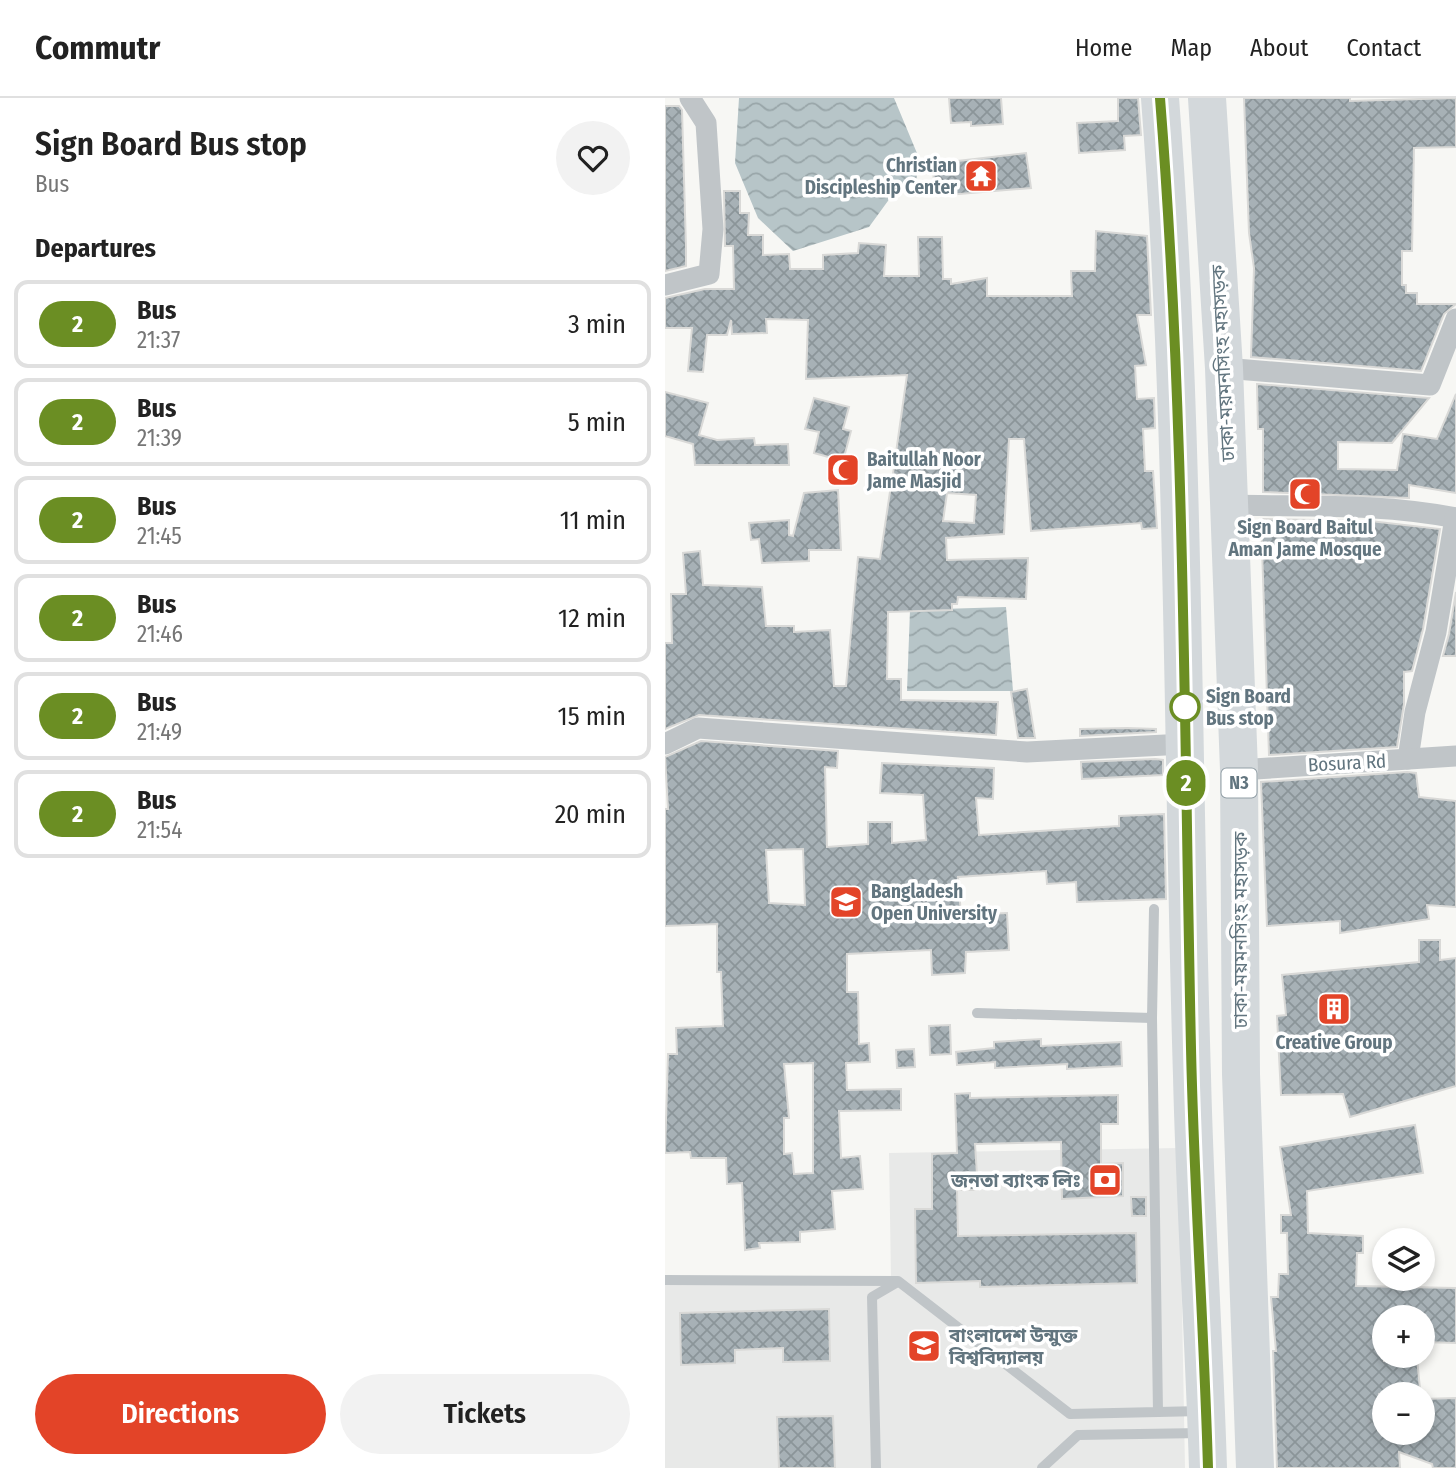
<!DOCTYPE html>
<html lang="en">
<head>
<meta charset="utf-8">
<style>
	body { margin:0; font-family:"Fira Sans Condensed","Noto Sans Bengali",sans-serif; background:#f2f2f2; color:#222; height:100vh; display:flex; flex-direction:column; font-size:26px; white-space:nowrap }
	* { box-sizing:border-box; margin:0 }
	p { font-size:23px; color:#767676 }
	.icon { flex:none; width:38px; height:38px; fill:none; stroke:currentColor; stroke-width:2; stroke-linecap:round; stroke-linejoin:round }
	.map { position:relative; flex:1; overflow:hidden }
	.drawer { display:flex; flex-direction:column; background:#fff; width:665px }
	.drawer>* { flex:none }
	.badge { padding:0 14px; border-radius:23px; font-size:24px; line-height:46px }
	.tools { position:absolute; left:707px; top:1130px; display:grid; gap:14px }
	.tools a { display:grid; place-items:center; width:63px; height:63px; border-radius:50%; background:#fff; box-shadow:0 4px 10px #0003; font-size:35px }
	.map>.badge { position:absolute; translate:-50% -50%; box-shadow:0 0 0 4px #fff }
	h2 { padding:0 35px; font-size:26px; line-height:63px }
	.round { display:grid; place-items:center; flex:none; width:74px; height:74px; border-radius:37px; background:#f2f2f2 }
	.headline { display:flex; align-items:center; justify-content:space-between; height:119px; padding:0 35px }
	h1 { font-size:33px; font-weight:600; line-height:52px }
	.cta { display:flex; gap:14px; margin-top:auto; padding:14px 35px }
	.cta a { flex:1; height:80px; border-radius:42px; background:#e34428; color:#fff; font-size:28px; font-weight:600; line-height:80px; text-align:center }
	.cta a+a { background:#f2f2f2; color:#222 }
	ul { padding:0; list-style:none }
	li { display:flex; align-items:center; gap:21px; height:88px; margin:0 14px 10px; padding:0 21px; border:4px solid #e0e0e0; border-radius:14px }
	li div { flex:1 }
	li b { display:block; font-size:26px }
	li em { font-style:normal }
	li .badge { min-width:77px; font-weight:700; text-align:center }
	header { display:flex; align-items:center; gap:42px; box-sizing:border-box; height:98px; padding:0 35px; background:#fff; border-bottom:2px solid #e0e0e0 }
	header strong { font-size:33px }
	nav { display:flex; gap:38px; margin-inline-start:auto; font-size:24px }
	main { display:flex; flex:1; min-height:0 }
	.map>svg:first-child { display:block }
	.built { fill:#e8e9e8 }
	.water { fill:url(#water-waves) }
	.building { fill:url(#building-cross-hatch); stroke:#d9d9d7; stroke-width:2; fill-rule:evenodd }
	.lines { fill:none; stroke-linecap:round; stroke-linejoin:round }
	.lane { stroke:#c0c5c8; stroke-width:10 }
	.street { stroke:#c0c5c8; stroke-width:21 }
	.highway { stroke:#d3d8db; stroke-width:38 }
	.line-casing { stroke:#fff; stroke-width:16 }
	.line { stroke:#6b8e23; stroke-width:10 }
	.stop-dot { fill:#fff; stroke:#6b8e23; stroke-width:3.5 }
	.labels { text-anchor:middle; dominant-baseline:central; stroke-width:7; stroke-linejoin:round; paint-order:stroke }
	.shield { fill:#fff; stroke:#919ea5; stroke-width:2 }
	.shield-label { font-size:18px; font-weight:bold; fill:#62757f }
	.poi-label { font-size:19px; font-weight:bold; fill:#62757f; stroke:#fff; text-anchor:start }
	.street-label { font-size:19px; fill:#62757f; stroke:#fff }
	.stop-label { font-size:19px; font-weight:bold; fill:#62757f; stroke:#fff; text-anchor:start }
</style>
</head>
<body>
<header>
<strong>Commutr</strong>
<nav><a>Home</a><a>Map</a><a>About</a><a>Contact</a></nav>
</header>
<main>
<section class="drawer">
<div class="headline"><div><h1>Sign Board Bus stop</h1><p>Bus</p></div><a class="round"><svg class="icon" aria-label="heart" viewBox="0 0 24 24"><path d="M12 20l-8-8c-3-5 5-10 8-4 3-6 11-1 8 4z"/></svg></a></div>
<h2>Departures</h2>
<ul>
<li><span class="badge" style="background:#6b8e23;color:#fff">2</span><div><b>Bus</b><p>21:37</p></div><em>3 min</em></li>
<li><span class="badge" style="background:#6b8e23;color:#fff">2</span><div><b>Bus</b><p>21:39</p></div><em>5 min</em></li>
<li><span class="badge" style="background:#6b8e23;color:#fff">2</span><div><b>Bus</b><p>21:45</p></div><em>11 min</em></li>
<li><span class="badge" style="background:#6b8e23;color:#fff">2</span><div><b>Bus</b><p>21:46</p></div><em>12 min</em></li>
<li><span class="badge" style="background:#6b8e23;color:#fff">2</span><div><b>Bus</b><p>21:49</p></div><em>15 min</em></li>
<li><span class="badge" style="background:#6b8e23;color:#fff">2</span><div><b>Bus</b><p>21:54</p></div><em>20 min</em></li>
</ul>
<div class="cta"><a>Directions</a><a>Tickets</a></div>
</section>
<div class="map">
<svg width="791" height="1370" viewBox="0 0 791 1370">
	<defs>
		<pattern id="water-waves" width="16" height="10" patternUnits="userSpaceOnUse" patternTransform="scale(1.75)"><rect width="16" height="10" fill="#b7c5c8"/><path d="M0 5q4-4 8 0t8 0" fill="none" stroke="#98a5a8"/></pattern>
		<pattern id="building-cross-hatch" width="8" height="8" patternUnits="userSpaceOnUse" patternTransform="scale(1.75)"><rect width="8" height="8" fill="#a7b1b6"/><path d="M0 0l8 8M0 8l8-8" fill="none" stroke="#8b9599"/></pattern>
	</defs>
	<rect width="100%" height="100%" fill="#f7f7f4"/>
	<!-- built -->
	<path class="built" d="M514,1050L520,1370H0V1184L226,1180L224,1055Z"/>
	<!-- water -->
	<g class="water">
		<path d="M74,0H229L254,60L251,84L228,96L204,129L128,153L93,120L70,65Z"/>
		<path d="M341,509L348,593H242L245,512Z"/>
	</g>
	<!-- building -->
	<g class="building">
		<path d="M284,0H336L338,26L306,28V24L286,25Z"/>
		<path d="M453,0H473L476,37L459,38L460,52L414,55L412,25L453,23Z"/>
		<path d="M579,0H685V3L791,0V49L749,50L747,153H737V187H741V195H752V206H791L779,216L756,273L586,259L589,170L584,135Z"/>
		<path d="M0,8H14L17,12L21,149V168L0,173Z"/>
		<path d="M361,55L366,90L271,98L267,66Z"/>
		<path d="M59,93H75V115H84L83,137H98V157L124,156L125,171H158V157L193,155L194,145L221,147L219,178H254L253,139H277L278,181H286V186L322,180V198H407L406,173H430L431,133L482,138L486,217H472L481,267L470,268L472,301L489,300L490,330L478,331L480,373H488L492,430L477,431L476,425L366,433L359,341H344L339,436L281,440L282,462L363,460L361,501L293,499L292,506H287V512L223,514L222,581H236V602L333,604L331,637L34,617L0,631V545H7L6,496H21L18,455L35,453L38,487L97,489L101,528H129V534L165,532L169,588H181L193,459L215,461L226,387L260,384L228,376L242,277L141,281L143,222L101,221L102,235L67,236L66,222L62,237H42L38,274L23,273L27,230H0V200L40,191H69L68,148H60ZM282,395L311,397L309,425L278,423Z"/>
		<path d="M592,286L764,300L727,345L673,344V371L732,372L738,336L772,341L791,296V395L744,387V400L598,394V331H593Z"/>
		<path d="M0,294L43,305L34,337L52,342L89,340L90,347L123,346L124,367H30L28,346L0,338Z"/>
		<path d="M149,300L184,309L178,331L186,333L178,363L149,355L154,334L140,331Z"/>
		<path d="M173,392L176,452H144V463L97,465L94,441L86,442L84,425L124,422V437L128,438L139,395Z"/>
		<path d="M596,421L705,423L775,431L758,531L747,573L739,574V606L732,649L604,657Z"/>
		<path d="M791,494V558H778L784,536Z"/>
		<path d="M362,591L370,640H353L346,594Z"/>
		<path d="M415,631L462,630L491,631V634L415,638Z"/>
		<path d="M36,643L173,653L172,670L160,669L162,749L203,746V724H227V745L261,742L258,697L215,695L217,665L329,670L328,701L311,700L314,737L454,728V718L499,716L501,801L412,804L411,784L382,786L381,773L293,779L296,817L342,815L344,852L301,854L300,875L267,877L266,852L182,856V894H193L194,946L204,945L205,964L181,965L182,992L236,991V1012L174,1013L176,1060L195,1058L198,1091L167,1093L170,1131L135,1134V1144L94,1145L95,1150L80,1152L77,1085L62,1086L61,1060H26L25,1054L0,1055L3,956H12L11,930L58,928L56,874H52V826L0,828V711H3L0,659ZM138,751L140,807L104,805L101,752ZM148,965V1075L129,1076L127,1055L119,1056V1020H124L119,966Z"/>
		<path d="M490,661L498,662V677L417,681L416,664Z"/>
		<path d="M742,674L751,675L754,699L791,703V809L762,807L764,821L675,835V823L602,828L596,684Z"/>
		<path d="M754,842H775V862L791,860V988L685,1019L678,996L616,997L612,918L621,917L617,877L754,864Z"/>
		<path d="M285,927L286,956L265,957L264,928Z"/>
		<path d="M376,941V948L456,944L457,968L402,971V966L330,970V964L292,967L291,954L329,950V944Z"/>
		<path d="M249,951L250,969L232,970L231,952Z"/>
		<path d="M305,995V1000L453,997V1026H436V1066L458,1065V1098L397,1101L396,1044L310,1046L313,1092H292L293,1138L471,1135L472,1185L315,1189V1183L251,1185L250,1111H267V1056L292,1055L290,996Z"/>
		<path d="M750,1027L758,1075L642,1093L643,1135L698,1138V1155H692L691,1188L791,1190V1245L758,1244V1220H719V1263L752,1260L755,1291L714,1296L717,1336L758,1335V1301L791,1300V1370H768L767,1366L734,1354L735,1370H612L608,1253H611L606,1199H613L614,1176H623L622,1135H616V1117H626L615,1049Z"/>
		<path d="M466,1099H481V1118H467Z"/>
		<path d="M164,1211L165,1263L118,1264V1250L70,1252V1265L16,1267L15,1215Z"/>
		<path d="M168,1318L170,1370H114L112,1319Z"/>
	</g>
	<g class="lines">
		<!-- lane -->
		<g class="lane">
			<path d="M312,915L487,920L489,811"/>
			<path d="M0,1182L233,1183L405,1316L493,1314L487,920"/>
			<path d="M493,1314L536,1313"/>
			<path d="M211,1370L207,1199L231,1185"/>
			<path d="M377,1370L413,1337L536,1335"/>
		</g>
		<!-- street -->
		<g class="street">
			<path d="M0,187L44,176L48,131L41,25L25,0"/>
			<path d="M559,270L765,287L791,221"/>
			<path d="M564,407C641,409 715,405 791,420"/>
			<path d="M0,646L33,630L362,654L520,646"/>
			<path d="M743,661L750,614L771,534L790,420"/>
			<path d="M574,672L791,658"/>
		</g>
		<!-- highway -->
		<g class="highway">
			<path d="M495,0C520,325 517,652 527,978C530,1108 539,1239 543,1370"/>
			<path d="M542,0L559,270L574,672L576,976L590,1370"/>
		</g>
	</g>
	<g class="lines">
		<defs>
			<path id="line" d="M495,0C520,316 519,633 526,950C529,1090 539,1230 543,1370"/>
		</defs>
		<!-- line casing -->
		<use href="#line" class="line-casing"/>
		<!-- line -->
		<use href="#line" class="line"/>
	</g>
	<!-- icons -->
	<defs>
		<symbol id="temple-square" viewBox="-11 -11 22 22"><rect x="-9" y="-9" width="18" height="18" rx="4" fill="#e34428" stroke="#fff"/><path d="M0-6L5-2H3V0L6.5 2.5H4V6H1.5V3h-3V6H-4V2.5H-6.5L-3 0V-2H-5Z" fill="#fff"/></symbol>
		<symbol id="mosque-square" viewBox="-11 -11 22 22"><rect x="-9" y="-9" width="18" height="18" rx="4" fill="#e34428" stroke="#fff"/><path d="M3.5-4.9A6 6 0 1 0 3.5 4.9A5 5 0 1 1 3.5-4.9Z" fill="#fff"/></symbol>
		<symbol id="university-square" viewBox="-11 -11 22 22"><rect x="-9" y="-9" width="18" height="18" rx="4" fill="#e34428" stroke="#fff"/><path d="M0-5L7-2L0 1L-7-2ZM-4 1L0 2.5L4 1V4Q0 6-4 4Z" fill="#fff"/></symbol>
		<symbol id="building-square" viewBox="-11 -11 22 22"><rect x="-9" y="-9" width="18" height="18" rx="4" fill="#e34428" stroke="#fff"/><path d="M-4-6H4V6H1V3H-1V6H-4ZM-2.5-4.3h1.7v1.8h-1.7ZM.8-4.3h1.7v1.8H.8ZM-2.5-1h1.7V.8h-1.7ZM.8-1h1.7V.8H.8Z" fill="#fff"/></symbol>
		<symbol id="bank-square" viewBox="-11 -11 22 22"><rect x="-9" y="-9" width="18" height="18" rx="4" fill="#e34428" stroke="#fff"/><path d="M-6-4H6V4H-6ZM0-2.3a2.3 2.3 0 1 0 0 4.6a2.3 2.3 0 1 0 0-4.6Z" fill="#fff"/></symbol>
	</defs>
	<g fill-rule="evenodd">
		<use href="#temple-square" x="297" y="59" width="38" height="38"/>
		<use href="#mosque-square" x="159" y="353" width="38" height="38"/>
		<use href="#mosque-square" x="621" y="377" width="38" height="38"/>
		<use href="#university-square" x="162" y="785" width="38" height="38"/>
		<use href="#building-square" x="650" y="892" width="38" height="38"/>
		<use href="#bank-square" x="421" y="1063" width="38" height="38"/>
		<use href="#university-square" x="240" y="1229" width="38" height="38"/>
	</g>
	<!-- markers -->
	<circle class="stop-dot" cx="520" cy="609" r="14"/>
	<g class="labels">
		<!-- shield labels -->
		<rect class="shield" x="556.5" y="670.5" width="35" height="29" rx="5"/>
		<g class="shield-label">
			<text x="574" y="685">N3</text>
		</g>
		<!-- poi labels -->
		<g class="poi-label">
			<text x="292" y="67" text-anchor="end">Christian<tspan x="292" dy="22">Discipleship Center</tspan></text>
			<text x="202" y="361">Baitullah Noor<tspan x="202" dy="22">Jame Masjid</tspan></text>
			<text x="640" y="429" text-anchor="middle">Sign Board Baitul<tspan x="640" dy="22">Aman Jame Mosque</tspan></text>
			<text x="206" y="793">Bangladesh<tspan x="206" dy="22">Open University</tspan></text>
			<text x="669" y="944" text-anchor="middle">Creative Group</text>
			<text x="416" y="1082" text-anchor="end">জনতা ব্যাংক লিঃ</text>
			<text x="284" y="1237">বাংলাদেশ উন্মুক্ত<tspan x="284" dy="22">বিশ্ববিদ্যালয়</tspan></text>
		</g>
		<!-- street labels -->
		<g class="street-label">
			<text transform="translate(558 265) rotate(-93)">ঢাকা-ময়মনসিংহ মহাসড়ক</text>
			<text transform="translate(682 665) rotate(-3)">Bosura Rd</text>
			<text transform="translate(575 832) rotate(-90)">ঢাকা-ময়মনসিংহ মহাসড়ক</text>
		</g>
		<!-- stop labels -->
		<g class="stop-label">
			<text x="541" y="598">Sign Board<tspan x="541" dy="22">Bus stop</tspan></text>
		</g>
	</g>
</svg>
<div class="tools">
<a><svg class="icon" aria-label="layers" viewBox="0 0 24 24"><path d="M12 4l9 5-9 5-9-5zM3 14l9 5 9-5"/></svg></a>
<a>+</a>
<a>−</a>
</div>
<b class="badge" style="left:521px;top:685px;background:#6b8e23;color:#fff">2</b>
</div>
</main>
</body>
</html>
